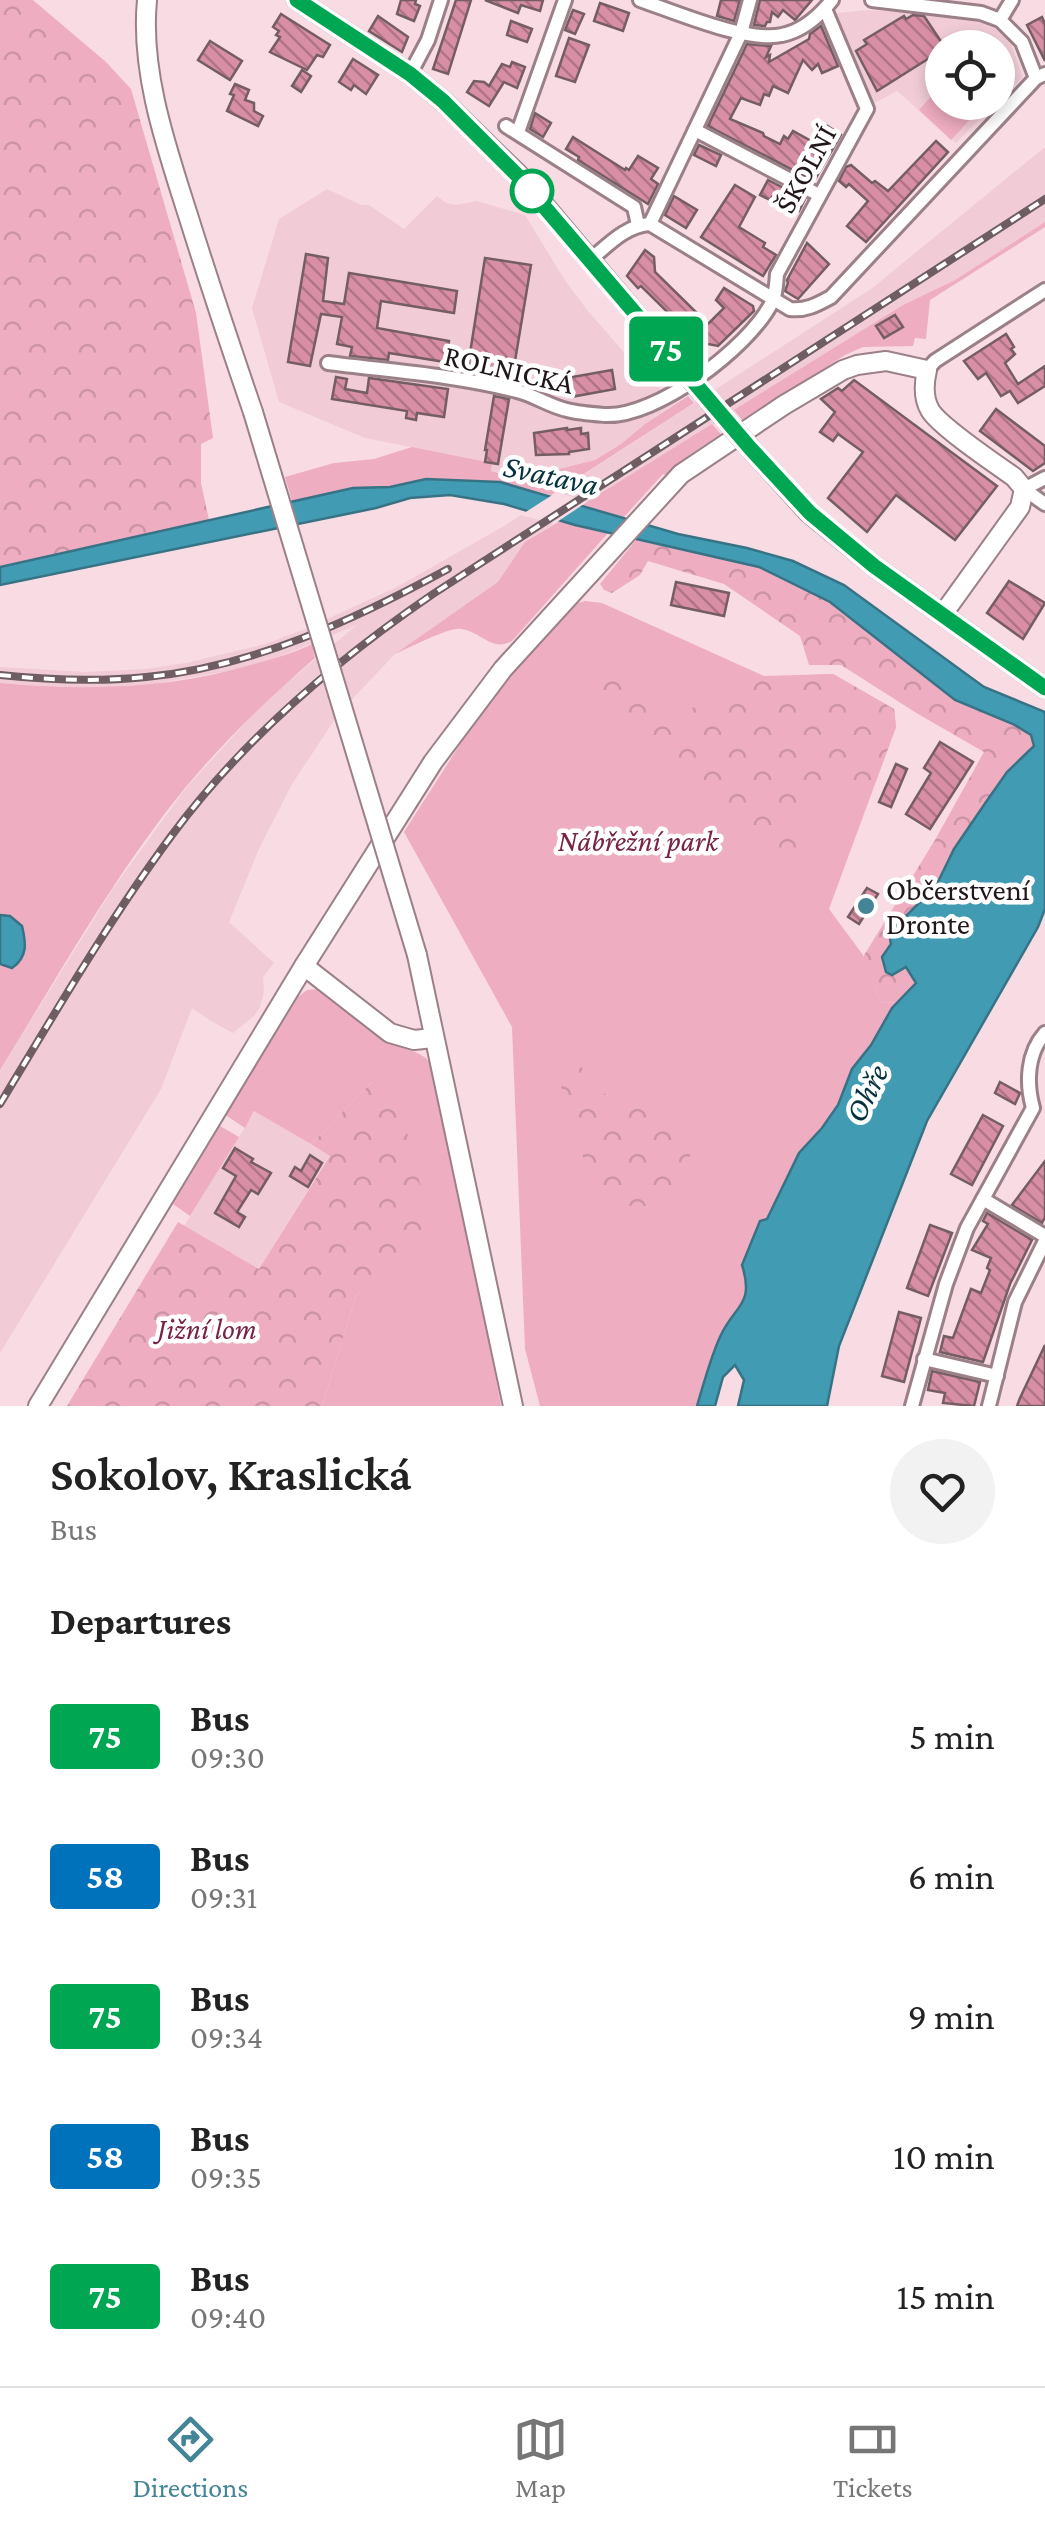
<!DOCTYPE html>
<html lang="en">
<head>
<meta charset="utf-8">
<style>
	body { margin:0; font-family:"Crimson Pro",serif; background:#f2f2f2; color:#222; height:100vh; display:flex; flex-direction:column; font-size:38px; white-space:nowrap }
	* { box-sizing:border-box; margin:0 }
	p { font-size:32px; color:#767676 }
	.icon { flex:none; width:55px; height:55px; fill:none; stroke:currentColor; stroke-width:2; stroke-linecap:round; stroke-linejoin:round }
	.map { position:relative; height:1406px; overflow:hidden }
	.panel { display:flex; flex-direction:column; background:#fff; flex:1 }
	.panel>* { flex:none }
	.badge { padding:0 20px; border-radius:8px; font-size:35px; line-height:65px }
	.fabs { position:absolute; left:925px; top:30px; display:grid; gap:20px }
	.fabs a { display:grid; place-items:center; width:90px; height:90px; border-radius:50%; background:#fff; box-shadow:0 5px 15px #0003; font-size:50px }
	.map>.badge { position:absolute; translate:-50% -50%; box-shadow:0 0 0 5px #fff }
	h2 { padding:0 50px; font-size:38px; line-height:90px }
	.round { display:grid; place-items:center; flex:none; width:105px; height:105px; border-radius:52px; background:#f2f2f2 }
	.headline { display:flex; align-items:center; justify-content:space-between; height:170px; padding:0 50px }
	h1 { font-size:48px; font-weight:600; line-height:75px }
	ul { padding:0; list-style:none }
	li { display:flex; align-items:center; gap:30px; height:140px; padding:0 50px }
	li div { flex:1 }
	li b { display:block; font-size:38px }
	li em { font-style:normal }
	li .badge { min-width:110px; font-weight:700; text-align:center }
	.tabs { display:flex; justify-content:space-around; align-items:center; height:140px; border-top:2px solid #e0e0e0; background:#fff; font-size:28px; color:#767676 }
	.tabs a { display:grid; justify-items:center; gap:5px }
	.tabs .on { color:#438497 }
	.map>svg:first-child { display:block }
	.built { fill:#f1ccd6 }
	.green { fill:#efadc1 }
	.forest { fill:url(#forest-crowns) }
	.water { fill:#419bb3; stroke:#377385; stroke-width:2.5 }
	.pier { fill:#f8dbe3 }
	.building { fill:url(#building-back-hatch); stroke:#755d64; stroke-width:2.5 }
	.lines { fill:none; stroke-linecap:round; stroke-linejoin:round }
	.street-casing { stroke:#9b8088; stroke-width:18 }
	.secondary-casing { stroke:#9b8088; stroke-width:22 }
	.street { stroke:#fff; stroke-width:12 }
	.secondary { stroke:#fff; stroke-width:18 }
	.rail-casing { stroke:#6e5d62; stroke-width:8 }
	.rail { stroke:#fff; stroke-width:4; stroke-dasharray:11; stroke-linecap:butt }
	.secondary-bridge-casing { stroke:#9b8088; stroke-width:22; stroke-linecap:butt }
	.secondary-bridge { stroke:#fff; stroke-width:18 }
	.line-casing { stroke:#fff; stroke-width:22 }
	.line { stroke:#00a651; stroke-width:15 }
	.stop-dot { fill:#fff; stroke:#00a651; stroke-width:5 }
	.poi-dot { fill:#438497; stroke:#fff; stroke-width:4 }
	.labels { text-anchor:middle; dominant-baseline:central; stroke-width:9; stroke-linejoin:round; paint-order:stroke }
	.street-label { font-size:30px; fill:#21171a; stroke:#fff }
	.park-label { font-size:30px; font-style:italic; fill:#772345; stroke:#fff }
	.poi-label { font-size:30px; fill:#21171a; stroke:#fff; text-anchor:start }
	.water-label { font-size:32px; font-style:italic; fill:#06323d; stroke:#fff }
</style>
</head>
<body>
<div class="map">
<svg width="1045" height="1406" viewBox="0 0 1045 1406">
	<defs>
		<pattern id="forest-crowns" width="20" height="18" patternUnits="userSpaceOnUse" patternTransform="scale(2.5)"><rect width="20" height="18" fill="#efadc1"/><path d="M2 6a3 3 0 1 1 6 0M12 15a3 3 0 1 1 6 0" fill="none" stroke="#cd94a5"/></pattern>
		<pattern id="building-back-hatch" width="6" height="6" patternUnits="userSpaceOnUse" patternTransform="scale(2.5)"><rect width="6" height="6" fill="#d88fa6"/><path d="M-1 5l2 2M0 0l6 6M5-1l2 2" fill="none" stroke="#af7486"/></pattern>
	</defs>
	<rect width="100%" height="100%" fill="#f8dbe3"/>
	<!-- built -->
	<g class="built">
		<path d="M866,10L925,13L975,20L992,25L1009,38L1023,77L998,102V48H942V102H997L956,143L897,91L873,104L835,18L838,13Z"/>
		<path d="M1045,147V222L955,280L903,305L525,542L499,582L395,654L339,713L292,784L258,851L229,922L274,963L263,977L264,992L260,1007L254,1016L233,1033L211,1021L192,1008L161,1089L0,1353V1070L112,890L186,788L249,719L283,686L357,625L271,660L234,670L147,685L86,689L0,683V667L86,672L145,669L186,663L265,644L303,630L397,587L504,526L871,289Z"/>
		<path d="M327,189L361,205H369L404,229L437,196L446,203L456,205L477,201L525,215L564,279L588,311L649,381L677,402L645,424L621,444L595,460L519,479L491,471V463L365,438L279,402L252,308L279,219Z"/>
		<path d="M255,1111L330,1155L259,1269L184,1226Z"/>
	</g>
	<!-- green -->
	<g class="green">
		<path d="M942,84V102L985,103L951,140L919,110Z"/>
		<path d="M1045,222V227L930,300L926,339L915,338L913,346L863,347L845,355L743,421L734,410L903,305L955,280Z"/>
		<path d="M688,396L694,403L551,495L500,482L426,479L390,487L351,488L292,501L285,477L334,463L374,459L412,447L492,463L491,471L519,479L595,460L621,444L645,424Z"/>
		<path d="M712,424L721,434L692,453L665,475L663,474L623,518L582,505Z"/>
		<path d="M560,521L608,533L512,641C491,652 482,632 461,629C449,627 409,648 395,654L498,582L525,542Z"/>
		<path d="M585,601L602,603L764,676L833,674L894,709L896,727L829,909L863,955L881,1003L897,1002L871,1045L852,1069L838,1105L822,1128L767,1219L760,1221L743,1304L720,1337L697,1406H540L525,1349L512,1027L404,832L491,696L578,603Z"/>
		<path d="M312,644L315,658C269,698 224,741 185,788C114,875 59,975 0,1070V683C85,691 171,689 254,664C273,659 294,653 312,644Z"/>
		<path d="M318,989C343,1000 361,1023 383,1039C400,1050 419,1048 433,1065L473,1254L501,1406H322L356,1296L424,1234L372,1082L311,1144L254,1111L245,1128L224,1114L290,1003L307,990Z"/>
		<path d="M220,1126L239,1137L190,1216L173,1204Z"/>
	</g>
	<!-- forest -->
	<g class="forest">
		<path d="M0,0H33L106,62L131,89L196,313L213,438L201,444V483L209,520L0,567Z"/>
		<path d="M636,540L759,567L830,602L955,700L1013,724L1032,735L1034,746L1007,772L986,802L954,849L936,886L889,933L915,984L897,1002L881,1003L863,957L935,840L984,752L918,714L841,665H809L800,636L724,584L648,561L640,575L612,593L604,590L600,584Z"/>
		<path d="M833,674L894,709L896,727L876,781L805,798L785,810L809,846L783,866L708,810L598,697L607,681L627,676L666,719L709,701L749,678Z"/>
		<path d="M555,1051L569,1053L611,1101C643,1097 670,1103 684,1135C687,1142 691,1149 690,1157C689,1173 682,1188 676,1203C651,1205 610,1214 594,1188C587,1178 585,1162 581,1150L590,1136C566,1103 559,1093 555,1051Z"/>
		<path d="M372,1082L395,1111L416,1151L425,1234L356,1296L322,1406H67L178,1222L259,1269L330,1156L311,1144Z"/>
	</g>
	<!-- water -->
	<g class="water">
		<path d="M426,479L500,482L678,534L747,548L793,561L844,585L984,687L1045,712V909L1038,927L927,1121L839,1346L827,1406H738L744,1380L735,1365L723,1377L715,1406H697C704,1383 710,1359 720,1337C734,1305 755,1306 742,1265L760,1221L767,1219L799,1153L822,1128L838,1105L852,1069L871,1045L892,1008L916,983L906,967L892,975L886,972L882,957L891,944L889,933L936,886L954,849L986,802L1007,772L1034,746L1031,735L1013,724L955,700L830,602L759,567L575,525L504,504L450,495L410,498L376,508L0,585V567L353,488L390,487Z"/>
		<path d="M0,915L10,916L22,926C26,943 28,957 12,968L0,964Z"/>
	</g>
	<!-- pier -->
	<path class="pier" d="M557,492L587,502L554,524L521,515Z"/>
	<!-- building -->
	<g class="building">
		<path d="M401,0H416L415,4L420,6L414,21L397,14Z"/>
		<path d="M456,0H471L448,74L433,69Z"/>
		<path d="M485,0H543L540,11L521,5L518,13Z"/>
		<path d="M721,0H740L734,21L717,16Z"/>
		<path d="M760,0H812L795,20L783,10L778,17L772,12L770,22H767L765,26L754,25Z"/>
		<path d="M600,3L629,13L623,31L594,21Z"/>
		<path d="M573,10L584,14L575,34L565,30Z"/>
		<path d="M281,14L330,45L323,57L317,55L307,70L270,52L280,37L276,35L279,31L273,27Z"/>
		<path d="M913,15L924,16L942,43V50L877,91L856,51L867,44L864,40L904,16L906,19Z"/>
		<path d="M378,16L408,37L402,52L369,31Z"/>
		<path d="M1042,17L1045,24V61L1027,25Z"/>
		<path d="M511,21L532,29L527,42L507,35Z"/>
		<path d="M821,26L838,66L822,73L818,64L812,70L803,60L788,93L773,86L769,96L764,94L760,105L741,98L730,119L763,133L764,136L780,144L784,136L788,139L793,131L815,143L826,125L841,135L814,181L708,126L747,44L771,46L766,57L770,55L769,62L809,39L810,34Z"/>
		<path d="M569,38L589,45L575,82L556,76Z"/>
		<path d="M210,41L242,61L230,80L198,60Z"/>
		<path d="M353,59L378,75L366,94L354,85L351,90L339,82Z"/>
		<path d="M512,62L525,67L517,88L504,82L489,106L467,92L474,81L484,82L489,86L502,64L510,67Z"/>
		<path d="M302,70L311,76L301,92L292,86Z"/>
		<path d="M235,84L249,90L245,100L254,103V111L263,116L258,126L227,111L234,95L230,94Z"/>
		<path d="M535,113L551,123L543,137L530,129Z"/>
		<path d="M573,137L625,170L626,168L629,170L638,156L658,168L651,179L658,184L648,204L578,160L579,157L566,149Z"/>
		<path d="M936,141L948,152L866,242L847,226L868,201L849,184L846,187L839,181L846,167L851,165L872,183L875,181L888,191Z"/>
		<path d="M699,145L721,155L716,166L694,155Z"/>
		<path d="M768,180L805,199L799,211L772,197L770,200L760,195Z"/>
		<path d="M735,185L755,197L739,227L765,243L763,247L776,255L763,276L701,237Z"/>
		<path d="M674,196L697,210L686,228L665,215Z"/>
		<path d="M807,243L829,264L798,299L785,291L788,283L787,280Z"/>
		<path d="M645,250L654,257L655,272L708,324L724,308L716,300L724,288L753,306L754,311L718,346L698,342L641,286L638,288L627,276Z"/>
		<path d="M306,254L328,258L323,301L344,304L349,273L457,291L454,313L381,301L377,328L449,341L445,362L389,353L388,360L350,356L352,347L337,344L342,317L321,314L310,366L288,362Z"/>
		<path d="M485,258L531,265L513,373L468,366Z"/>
		<path d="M895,315L903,327L884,338L876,326Z"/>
		<path d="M1006,334L1014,347L1011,349L1015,354L1005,363L1018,384L1045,366V386L1018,403L1010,391L1001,396L986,373L978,379L964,361Z"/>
		<path d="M612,370L615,389L571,397L567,378Z"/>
		<path d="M336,377L347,379L345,389L367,393L369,378L448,389L444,417L417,413L416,420L406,418L407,411L332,399Z"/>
		<path d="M854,380L997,486L955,540L896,495L867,532L828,498L863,452L838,434L833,441L820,432L835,412L821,399L838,388L842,391Z"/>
		<path d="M494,396L509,399L498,464L485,462L487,450H485Z"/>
		<path d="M996,409L1045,446V463L1033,471L980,431Z"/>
		<path d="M567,428V430L581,428V434L588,433L589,449L569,452V454L536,455L534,433Z"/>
		<path d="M1009,581L1045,603L1023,639L987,613Z"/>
		<path d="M676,582L729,593L724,616L671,605Z"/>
		<path d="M940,742L973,762L930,829L906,814L931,773L924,768Z"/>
		<path d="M896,764L907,769L891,807L879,802Z"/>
		<path d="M867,888L878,894L859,924L848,917Z"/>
		<path d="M1000,1082L1020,1093L1015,1104L995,1093Z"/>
		<path d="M983,1115L1003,1126L972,1185L951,1174Z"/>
		<path d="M235,1148L253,1159L251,1162L271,1173L258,1194L251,1190L237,1212L245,1217L239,1227L215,1213L236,1176L223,1168Z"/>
		<path d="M310,1155L322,1163L308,1187L290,1176L295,1167L301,1171Z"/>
		<path d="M1045,1161V1217L1042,1223L1012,1205Z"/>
		<path d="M987,1213L1032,1240L1010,1284L983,1362L940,1352L944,1336L953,1338L971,1289L981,1293L990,1270L987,1268L991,1258L972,1250L988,1224L983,1221Z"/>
		<path d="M930,1225L952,1233L928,1296L907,1288Z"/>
		<path d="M899,1312L921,1318L904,1382L882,1376Z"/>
		<path d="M1045,1345V1406H1017L1020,1398Z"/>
		<path d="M932,1371L980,1382L974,1406L943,1403L945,1393L928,1390Z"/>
	</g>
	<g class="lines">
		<defs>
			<g id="street">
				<path d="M640,0C675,12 747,43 782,35C802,31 820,15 832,0"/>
				<path d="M872,0L981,13L1000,20"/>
				<path d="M1012,0L1000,20L1022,42L1036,78"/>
				<path d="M410,74L428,40L441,0"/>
				<path d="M506,126L634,207L638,225"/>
				<path d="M695,130L819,195"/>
				<path d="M518,132L565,0"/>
				<path d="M650,224L741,33L750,0"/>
				<path d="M590,260C607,246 626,225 650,224L790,309C806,311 818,304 831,297L1036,78L1045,74"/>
				<path d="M328,363C391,371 455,375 517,391C534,395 549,406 567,410C578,413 592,414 605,415C656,418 748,348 771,304C776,295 776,285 777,274L867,109L825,9"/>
				<path d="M927,370L935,361L1045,290"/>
				<path d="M1045,478L1024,489L1045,504"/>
				<path d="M983,1199L1045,1236"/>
				<path d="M924,1359L997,1376"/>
				<path d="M912,1406L946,1284L967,1228L1033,1108C1026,1083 1027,1053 1045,1033"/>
				<path d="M989,1406L1015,1302L1045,1241"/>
			</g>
			<g id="secondary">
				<path d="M147,0C140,71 166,146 187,212C208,279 230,345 253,412"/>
				<path d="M297,0L410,74L443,101L519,175L672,357"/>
				<path d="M750,448L809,513L874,566L1045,688"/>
				<path d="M417,955L513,1406"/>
				<path d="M304,966L390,1033L414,1040L433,1038"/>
				<path d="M38,1406L304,966L433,762L503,669L681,474L784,405L843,370L857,365L886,361L927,370C924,383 923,398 930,410C939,426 997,465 1014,477L1024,489L1020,507L943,614"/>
			</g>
		</defs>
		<!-- street casing -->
		<use href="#street" class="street-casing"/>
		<!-- secondary casing -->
		<use href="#secondary" class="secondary-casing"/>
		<!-- street -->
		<use href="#street" class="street"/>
		<!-- secondary -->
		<use href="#secondary" class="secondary"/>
		<defs>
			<g id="rail">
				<path d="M0,675C48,680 97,682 146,677C253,667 354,620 448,569"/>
				<path d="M0,1104C55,1013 109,920 172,835C243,739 335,661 433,594L1045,199"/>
			</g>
		</defs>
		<!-- rail casing -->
		<use href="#rail" class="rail-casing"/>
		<!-- rail -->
		<use href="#rail" class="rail"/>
		<defs>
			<g id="secondary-bridge">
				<path d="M672,357L750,448"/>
				<path d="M253,412L417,955"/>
			</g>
		</defs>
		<!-- secondary-bridge casing -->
		<use href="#secondary-bridge" class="secondary-bridge-casing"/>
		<!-- secondary-bridge -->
		<use href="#secondary-bridge" class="secondary-bridge"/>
	</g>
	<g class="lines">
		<defs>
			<path id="line" d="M297,0L410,74L443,101L518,176L750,448L810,513L874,566L1045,688"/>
		</defs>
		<!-- line casing -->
		<use href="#line" class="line-casing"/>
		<!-- line -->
		<use href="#line" class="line"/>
	</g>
	<!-- markers -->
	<circle class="stop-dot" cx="532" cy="191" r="20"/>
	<circle class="poi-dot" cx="866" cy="906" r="10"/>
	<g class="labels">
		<!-- street labels -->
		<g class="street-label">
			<text transform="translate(805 169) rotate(-61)">ŠKOLNÍ</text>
			<text transform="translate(509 369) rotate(13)">ROLNICKÁ</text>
		</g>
		<!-- park labels -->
		<g class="park-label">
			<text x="638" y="840">Nábřežní park</text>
			<text x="207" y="1328">Jižní lom</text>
		</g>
		<!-- poi labels -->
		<g class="poi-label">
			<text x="886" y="889">Občerstvení<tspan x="886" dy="34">Dronte</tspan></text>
		</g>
		<!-- water labels -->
		<g class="water-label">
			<text transform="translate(551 475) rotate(12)">Svatava</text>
			<text transform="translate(866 1093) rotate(-64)">Ohře</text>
		</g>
	</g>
</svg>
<div class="fabs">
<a><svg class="icon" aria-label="locate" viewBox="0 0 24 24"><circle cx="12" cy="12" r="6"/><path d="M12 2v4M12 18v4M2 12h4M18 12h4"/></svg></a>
</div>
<b class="badge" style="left:666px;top:349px;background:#00a651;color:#fff">75</b>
</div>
<section class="panel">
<div class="headline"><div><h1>Sokolov, Kraslická</h1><p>Bus</p></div><a class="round"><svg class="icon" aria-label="heart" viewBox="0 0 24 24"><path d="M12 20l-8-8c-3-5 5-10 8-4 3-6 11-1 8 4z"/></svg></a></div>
<h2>Departures</h2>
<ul>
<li><span class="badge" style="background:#00a651;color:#fff">75</span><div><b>Bus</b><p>09:30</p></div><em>5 min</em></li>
<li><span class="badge" style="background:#0072bc;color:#fff">58</span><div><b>Bus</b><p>09:31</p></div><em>6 min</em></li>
<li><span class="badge" style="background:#00a651;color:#fff">75</span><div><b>Bus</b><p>09:34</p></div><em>9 min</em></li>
<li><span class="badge" style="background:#0072bc;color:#fff">58</span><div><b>Bus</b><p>09:35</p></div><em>10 min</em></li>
<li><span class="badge" style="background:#00a651;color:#fff">75</span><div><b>Bus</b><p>09:40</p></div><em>15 min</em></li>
</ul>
</section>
<nav class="tabs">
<a class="on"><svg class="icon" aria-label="directions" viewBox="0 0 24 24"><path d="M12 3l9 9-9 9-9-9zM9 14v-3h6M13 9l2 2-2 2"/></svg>Directions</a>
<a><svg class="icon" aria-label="map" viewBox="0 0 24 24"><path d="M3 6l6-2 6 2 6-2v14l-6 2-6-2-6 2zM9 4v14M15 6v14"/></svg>Map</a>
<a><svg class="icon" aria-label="tickets" viewBox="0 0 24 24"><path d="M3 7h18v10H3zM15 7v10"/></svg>Tickets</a>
</nav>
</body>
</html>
